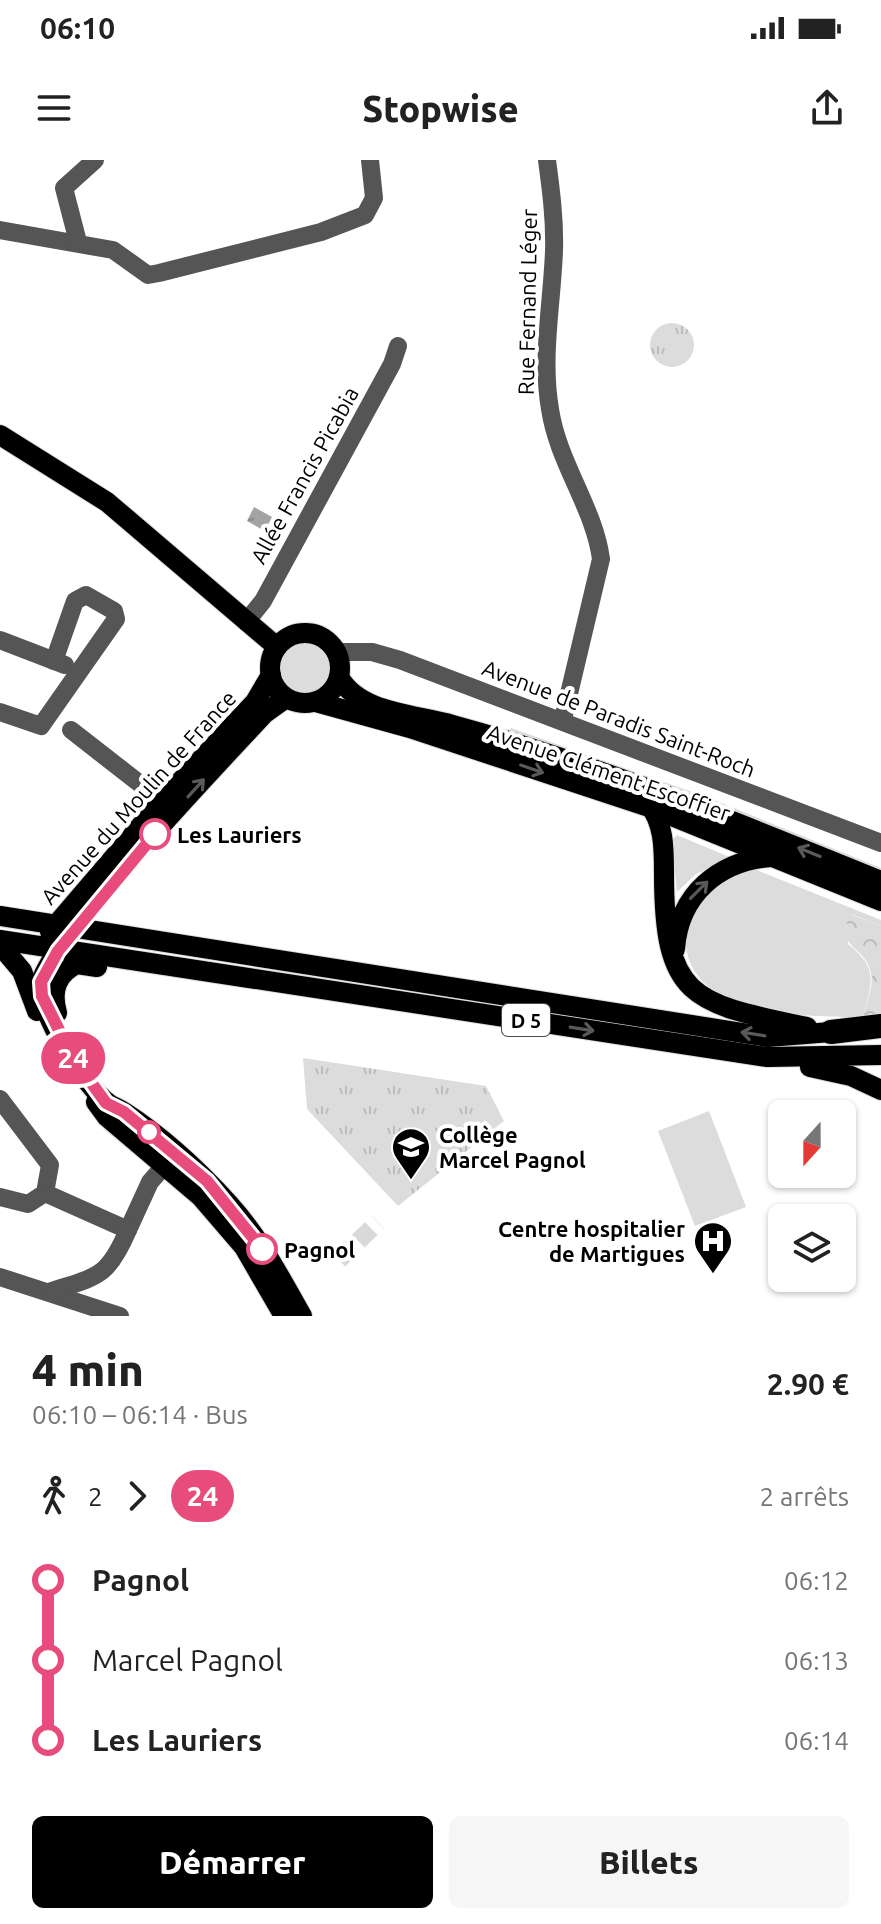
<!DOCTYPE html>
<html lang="fr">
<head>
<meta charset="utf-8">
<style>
	body { margin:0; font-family:Ubuntu,sans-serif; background:#f6f6f6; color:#222; height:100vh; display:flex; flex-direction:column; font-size:30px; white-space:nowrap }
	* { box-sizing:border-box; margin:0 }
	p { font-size:26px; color:#767676 }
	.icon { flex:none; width:44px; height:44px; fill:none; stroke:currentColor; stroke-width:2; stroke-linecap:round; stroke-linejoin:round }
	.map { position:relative; height:1156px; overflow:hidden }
	.drawer { display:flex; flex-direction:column; background:#fff; flex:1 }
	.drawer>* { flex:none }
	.badge { padding:0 16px; border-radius:26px; font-size:28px; line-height:52px }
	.needle { width:52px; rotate:201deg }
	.fabs { position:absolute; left:768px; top:940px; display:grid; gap:16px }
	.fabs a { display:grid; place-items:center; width:88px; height:88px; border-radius:12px; background:#fff; box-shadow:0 2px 6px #0004; font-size:40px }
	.map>.badge { position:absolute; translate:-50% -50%; box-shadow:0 0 0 4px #fff }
	.legs { display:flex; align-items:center; gap:12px; height:88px; padding:0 32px; font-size:26px }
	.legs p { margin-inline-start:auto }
	.headline { display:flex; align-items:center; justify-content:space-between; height:136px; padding:0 32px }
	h1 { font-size:44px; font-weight:800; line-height:60px }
	.button { display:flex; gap:16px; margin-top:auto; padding:16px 32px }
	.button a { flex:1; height:92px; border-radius:12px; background:#000; color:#fff; font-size:32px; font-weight:800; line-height:92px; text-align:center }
	.button a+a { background:#f6f6f6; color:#222 }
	ul { padding:0 32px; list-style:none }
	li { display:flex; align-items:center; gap:28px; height:80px; font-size:30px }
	li i { display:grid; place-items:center; width:12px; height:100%; margin:0 10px; background:currentColor }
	li i::after { content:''; width:20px; height:20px; margin:-10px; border:6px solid; border-radius:50%; background:#fff }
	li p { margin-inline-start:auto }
	li:first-child i { background:linear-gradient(#0000 50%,currentColor 0) }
	li:last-child i { background:linear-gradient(currentColor 50%,#0000 0) }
	.status { display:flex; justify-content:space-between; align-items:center; height:56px; padding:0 40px; background:#fff; direction:ltr }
	.status svg { height:22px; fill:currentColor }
	header { display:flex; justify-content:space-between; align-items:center; height:104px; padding:0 32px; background:#fff; font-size:36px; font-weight:800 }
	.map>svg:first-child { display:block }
	.green { fill:#dcdcdc }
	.forest { fill:url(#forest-crowns) }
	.park { fill:url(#park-tufts) }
	.water { fill:url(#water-ripples) }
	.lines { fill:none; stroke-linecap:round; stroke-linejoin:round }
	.minor-tunnel { stroke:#d9d9d9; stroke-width:18; stroke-dasharray:18 9; stroke-linecap:butt }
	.major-casing { stroke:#dbdbdb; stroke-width:22 }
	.highway-casing { stroke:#dbdbdb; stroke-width:26 }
	.minor { stroke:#555; stroke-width:18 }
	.major { stroke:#000; stroke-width:20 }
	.highway { stroke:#000; stroke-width:24 }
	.oneway { stroke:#595959 }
	.line-1-casing { stroke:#fff; stroke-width:18 }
	.line-1 { stroke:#e74c7d; stroke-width:12 }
	.stop-1-dot { fill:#fff; stroke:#e74c7d; stroke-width:4 }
	.labels { text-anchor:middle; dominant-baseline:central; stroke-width:8; stroke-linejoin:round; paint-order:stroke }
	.shield { fill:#fff; stroke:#4c4c4c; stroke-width:2 }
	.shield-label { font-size:20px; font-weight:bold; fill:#000 }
	.street-label { font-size:22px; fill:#000; stroke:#fff }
	.stop-label { font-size:22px; font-weight:bold; fill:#000; stroke:#fff; text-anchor:start }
	.poi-label { font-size:22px; font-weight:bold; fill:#000; stroke:#fff; text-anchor:start }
</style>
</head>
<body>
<div class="status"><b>06:10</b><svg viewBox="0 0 49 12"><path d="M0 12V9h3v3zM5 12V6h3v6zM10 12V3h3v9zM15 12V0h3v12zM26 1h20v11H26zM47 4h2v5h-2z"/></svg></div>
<header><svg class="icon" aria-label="menu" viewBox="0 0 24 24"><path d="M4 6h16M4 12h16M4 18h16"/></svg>Stopwise<svg class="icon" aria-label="share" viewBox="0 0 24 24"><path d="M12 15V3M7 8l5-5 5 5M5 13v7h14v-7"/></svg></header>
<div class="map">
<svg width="881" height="1156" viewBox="0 0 881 1156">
	<defs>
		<pattern id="forest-crowns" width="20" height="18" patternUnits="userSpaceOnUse" patternTransform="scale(2)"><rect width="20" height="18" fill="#dcdcdc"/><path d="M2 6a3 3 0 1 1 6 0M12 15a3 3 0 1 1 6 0" fill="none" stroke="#bbb"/></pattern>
		<pattern id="park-tufts" width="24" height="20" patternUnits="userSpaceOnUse" patternTransform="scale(2)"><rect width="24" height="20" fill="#dcdcdc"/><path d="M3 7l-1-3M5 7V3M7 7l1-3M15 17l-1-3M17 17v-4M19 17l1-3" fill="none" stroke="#bbb"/></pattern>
		<pattern id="water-ripples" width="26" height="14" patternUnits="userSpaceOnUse" patternTransform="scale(2)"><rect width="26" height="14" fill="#a3a3a3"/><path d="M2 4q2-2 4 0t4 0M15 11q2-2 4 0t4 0" fill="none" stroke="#8b8b8b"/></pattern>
	</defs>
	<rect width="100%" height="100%" fill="#fff"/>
	<!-- green -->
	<g class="green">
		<circle cx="305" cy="508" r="25"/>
		<path d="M511,568L712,639L881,708L879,713L508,571Z"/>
		<path d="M677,675L732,698L696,714L677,732L672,680Z"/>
		<path d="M749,707L881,760V766L851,754L848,784C879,809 872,821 863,857C809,857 692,857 686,785C683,755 703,736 726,721L725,716Z"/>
		<path d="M709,951L746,1047L695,1066L658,971Z"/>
	</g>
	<!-- forest -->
	<path class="forest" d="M850,754L881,766V855L863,857C866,844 874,826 871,813C865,784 835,791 850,754Z"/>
	<!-- park -->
	<g class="park">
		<circle cx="672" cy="185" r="22"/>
		<path d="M303,898L486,926L504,961L398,1046L307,949Z"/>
	</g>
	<!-- water -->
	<path class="water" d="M254,347L272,357L265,371L247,361Z"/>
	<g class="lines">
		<!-- minor-tunnel -->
		<path class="minor-tunnel" d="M339,1100L378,1062"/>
		<defs>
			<g id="major">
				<path d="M0,275L107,342L277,487"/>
				<circle cx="305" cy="508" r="35"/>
				<path d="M339,517C360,554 415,554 453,565C600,605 740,664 881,721"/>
				<path d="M286,538L265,553C227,594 47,782 41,823C38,851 85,927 108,943C113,947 119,948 124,952C161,976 199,1011 229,1044C259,1077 280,1117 302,1156"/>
				<path d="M316,542L410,568L652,648L881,741"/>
				<path d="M648,643C664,663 664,687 664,713C664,839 692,843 807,867"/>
				<path d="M0,756L768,877L831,872"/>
				<path d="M50,772L162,641L255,542L271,515"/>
				<path d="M0,780L767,897L881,895"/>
				<path d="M0,785L22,811L37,851"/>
				<path d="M675,789C679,734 719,701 771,697"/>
				<path d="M57,853C51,831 56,814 77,804L97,807"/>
				<path d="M810,907L851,916L881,930"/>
				<path d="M96,942L107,957L201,1037L244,1087L284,1156"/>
			</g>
			<path id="highway" d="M831,872L881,866"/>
		</defs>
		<!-- major casing -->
		<use href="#major" class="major-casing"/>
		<!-- highway casing -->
		<use href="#highway" class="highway-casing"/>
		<!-- minor -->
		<g class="minor">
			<path d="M547,0C551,30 555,60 554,91C552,144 541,197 550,249C558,303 594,347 601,399L563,559"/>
			<path d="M0,70L113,90L148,115L159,113L321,72L365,55L374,38L370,0"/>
			<path d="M78,82L64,28L95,0"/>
			<path d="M246,462L263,441L392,204L398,186"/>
			<path d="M0,480L65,505"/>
			<path d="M337,492H372L400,500L881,683"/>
			<path d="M0,552L41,566L116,459L114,451L86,435L75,441L54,501"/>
			<path d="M71,570L162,641"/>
			<path d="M0,939L50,1005L45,1033L28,1044L0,1037"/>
			<path d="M45,1033L128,1070L150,1022L172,997"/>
			<path d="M0,1117L120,1156"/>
			<path d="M49,1132C97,1116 107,1119 128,1070"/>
		</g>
		<!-- major -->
		<use href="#major" class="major"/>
		<!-- highway -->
		<use href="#highway" class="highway"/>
	</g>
	<!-- one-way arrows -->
	<defs><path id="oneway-shaft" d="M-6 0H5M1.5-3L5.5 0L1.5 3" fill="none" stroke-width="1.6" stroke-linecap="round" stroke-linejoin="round" transform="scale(2)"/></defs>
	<g class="oneway">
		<use href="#oneway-shaft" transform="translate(532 609) rotate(19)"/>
		<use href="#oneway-shaft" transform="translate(196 628) rotate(-48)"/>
		<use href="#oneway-shaft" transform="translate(809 692) rotate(-158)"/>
		<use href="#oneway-shaft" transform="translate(699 730) rotate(-45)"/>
		<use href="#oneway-shaft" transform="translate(582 869) rotate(9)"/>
		<use href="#oneway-shaft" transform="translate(753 874) rotate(-171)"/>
	</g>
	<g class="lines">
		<defs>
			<path id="line-1" d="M155,674L58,791L41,822L42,836L72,896L106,943L124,952L207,1021L262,1089"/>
		</defs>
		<!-- line-1 casing -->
		<use href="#line-1" class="line-1-casing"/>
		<!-- line-1 -->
		<use href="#line-1" class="line-1"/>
	</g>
	<!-- icons -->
	<defs>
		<symbol id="school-pin" viewBox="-11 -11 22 30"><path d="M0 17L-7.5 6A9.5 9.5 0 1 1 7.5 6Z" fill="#000" stroke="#fff"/><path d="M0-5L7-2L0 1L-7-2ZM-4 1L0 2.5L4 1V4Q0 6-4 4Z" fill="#fff"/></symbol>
		<symbol id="hospital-pin" viewBox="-11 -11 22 30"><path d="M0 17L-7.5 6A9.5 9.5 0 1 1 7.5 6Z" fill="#000" stroke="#fff"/><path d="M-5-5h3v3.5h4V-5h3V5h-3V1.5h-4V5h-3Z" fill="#fff"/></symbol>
	</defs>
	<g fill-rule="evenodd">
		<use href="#school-pin" x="389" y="965" width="44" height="60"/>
		<use href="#hospital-pin" x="691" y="1059" width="44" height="60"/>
	</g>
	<!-- markers -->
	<g class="stop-1-dot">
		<circle cx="155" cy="674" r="14"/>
		<circle cx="149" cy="972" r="10"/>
		<circle cx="262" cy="1089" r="14"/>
	</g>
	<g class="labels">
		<!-- shield labels -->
		<rect class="shield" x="502" y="844" width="48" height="32" rx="6"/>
		<g class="shield-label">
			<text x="526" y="860">D 5</text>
		</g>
		<!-- street labels -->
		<g class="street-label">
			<text transform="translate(527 142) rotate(-89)">Rue Fernand Léger</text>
			<text transform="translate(304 315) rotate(-61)">Allée Francis Picabia</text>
			<text transform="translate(619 558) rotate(21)">Avenue de Paradis Saint-Roch</text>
			<text transform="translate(609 612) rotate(19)">Avenue Clément Escoffier</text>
			<text transform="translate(138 637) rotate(-48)">Avenue du Moulin de France</text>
		</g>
		<!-- stop labels -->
		<g class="stop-label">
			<text x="177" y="674">Les Lauriers</text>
			<text x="284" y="1089">Pagnol</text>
		</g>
		<!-- poi labels -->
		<g class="poi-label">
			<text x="439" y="974">Collège<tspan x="439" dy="25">Marcel Pagnol</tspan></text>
			<text x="685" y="1068" text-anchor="end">Centre hospitalier<tspan x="685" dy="25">de Martigues</tspan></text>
		</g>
	</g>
</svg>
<div class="fabs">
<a><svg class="needle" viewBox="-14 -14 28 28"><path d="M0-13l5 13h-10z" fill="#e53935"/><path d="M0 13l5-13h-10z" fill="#767676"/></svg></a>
<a><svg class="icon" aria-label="layers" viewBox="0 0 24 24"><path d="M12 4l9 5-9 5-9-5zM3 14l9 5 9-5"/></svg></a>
</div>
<b class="badge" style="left:73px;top:898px;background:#e74c7d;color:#fff">24</b>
</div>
<section class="drawer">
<div class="headline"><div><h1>4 min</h1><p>06:10 – 06:14 · Bus</p></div><b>2.90 €</b></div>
<div class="legs"><svg class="icon" aria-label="walk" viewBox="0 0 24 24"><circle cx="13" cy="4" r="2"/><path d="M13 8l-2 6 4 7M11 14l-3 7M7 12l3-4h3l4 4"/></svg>2<svg class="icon" aria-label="forward" viewBox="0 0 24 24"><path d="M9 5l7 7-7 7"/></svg><b class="badge" style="background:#e74c7d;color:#fff">24</b><p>2 arrêts</p></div>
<ul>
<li><i style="color:#e74c7d"></i><b>Pagnol</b><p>06:12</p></li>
<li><i style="color:#e74c7d"></i><span>Marcel Pagnol</span><p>06:13</p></li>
<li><i style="color:#e74c7d"></i><b>Les Lauriers</b><p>06:14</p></li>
</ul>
<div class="button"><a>Démarrer</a><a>Billets</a></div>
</section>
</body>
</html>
